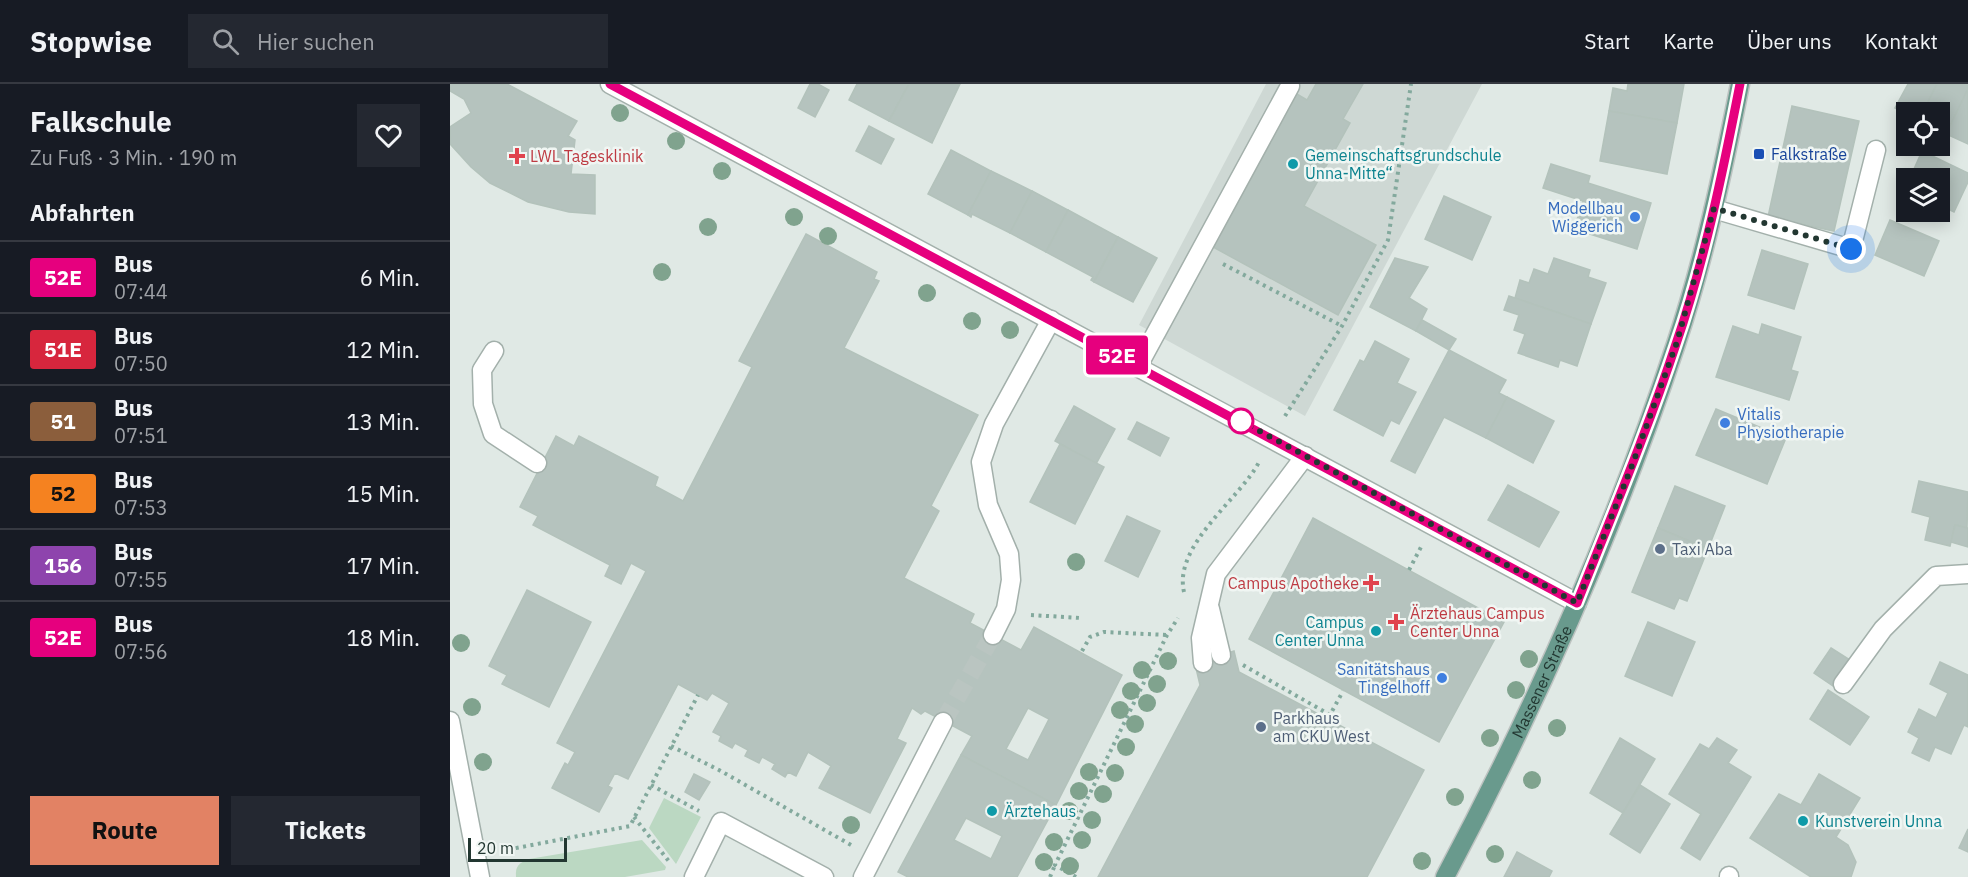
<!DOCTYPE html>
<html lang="de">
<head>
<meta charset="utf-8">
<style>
	body { margin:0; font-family:"IBM Plex Sans",sans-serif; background:#242831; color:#f1f3f6; height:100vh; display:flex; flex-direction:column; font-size:22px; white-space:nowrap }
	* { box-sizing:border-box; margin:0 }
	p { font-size:20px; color:#9ea1a6 }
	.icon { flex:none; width:33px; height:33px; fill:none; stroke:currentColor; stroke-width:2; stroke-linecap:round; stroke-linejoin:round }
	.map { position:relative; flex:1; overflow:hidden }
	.side { display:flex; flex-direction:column; background:#171b24; width:450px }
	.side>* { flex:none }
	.badge { padding:0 12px; border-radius:4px; font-size:21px; line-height:39px }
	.fabs { position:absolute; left:1446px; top:18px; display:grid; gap:12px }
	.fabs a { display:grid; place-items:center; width:54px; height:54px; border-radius:0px; background:#171b24; box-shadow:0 3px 15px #0003; font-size:30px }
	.scale { position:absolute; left:18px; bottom:15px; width:99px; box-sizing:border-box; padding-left:6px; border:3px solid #223731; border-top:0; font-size:16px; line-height:21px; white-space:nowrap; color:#223731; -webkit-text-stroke:4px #f0f6f3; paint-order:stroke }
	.you { position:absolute; width:30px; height:30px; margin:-15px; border:4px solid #fff; border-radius:50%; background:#1a73e8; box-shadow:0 0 0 9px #1a73e833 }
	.map>.badge { position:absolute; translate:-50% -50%; box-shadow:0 0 0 3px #fff }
	h2 { padding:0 30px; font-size:22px; line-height:54px }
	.round { display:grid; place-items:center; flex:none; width:63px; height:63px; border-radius:0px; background:#242831 }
	.head { display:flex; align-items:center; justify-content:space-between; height:102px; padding:0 30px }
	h1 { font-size:28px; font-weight:800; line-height:45px }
	.primary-button { display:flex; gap:12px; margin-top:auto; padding:12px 30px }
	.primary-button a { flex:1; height:69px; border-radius:0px; background:#e28264; color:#111; font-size:24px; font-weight:800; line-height:69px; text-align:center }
	.primary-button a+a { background:#242831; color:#f1f3f6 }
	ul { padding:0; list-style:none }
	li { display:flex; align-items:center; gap:18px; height:72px; padding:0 30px; border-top:2px solid #363941 }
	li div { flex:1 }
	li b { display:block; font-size:22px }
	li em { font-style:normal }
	li .badge { min-width:66px; font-weight:700; text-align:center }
	header { display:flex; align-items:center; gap:36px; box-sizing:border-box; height:84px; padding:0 30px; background:#171b24; border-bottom:2px solid #363941 }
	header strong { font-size:28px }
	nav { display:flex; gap:33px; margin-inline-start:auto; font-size:21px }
	.search { width:420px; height:54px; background:#242831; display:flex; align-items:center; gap:15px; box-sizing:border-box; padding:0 21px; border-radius:0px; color:#9ea1a6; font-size:22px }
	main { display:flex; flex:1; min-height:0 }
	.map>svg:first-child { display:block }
	.built { fill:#ced8d4 }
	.green { fill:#bbd8c2 }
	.building { fill:#b5c3be; stroke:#b3c2bb; stroke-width:1.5; fill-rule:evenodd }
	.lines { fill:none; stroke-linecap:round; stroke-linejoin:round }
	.minor-tunnel { stroke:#bac5c1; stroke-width:18; stroke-dasharray:18 9; stroke-linecap:butt }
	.minor-casing { stroke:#a3b0ab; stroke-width:21 }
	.major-casing { stroke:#bdc3c1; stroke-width:21 }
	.path { stroke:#83a99d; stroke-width:4; stroke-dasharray:3 4.5; stroke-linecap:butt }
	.minor { stroke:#fff; stroke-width:18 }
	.major { stroke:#699a8d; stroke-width:18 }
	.tree { fill:#80a38e }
	.line-casing { stroke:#fff; stroke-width:14 }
	.line { stroke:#e6007e; stroke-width:9 }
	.walk { stroke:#223731; stroke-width:6; stroke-dasharray:0 10.8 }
	.transit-dot { fill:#1a4fb4; stroke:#f0f6f3; stroke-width:2 }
	.health-dot { fill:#e0444e; stroke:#f0f6f3; stroke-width:2 }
	.culture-dot { fill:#0f9aa8; stroke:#f0f6f3; stroke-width:2 }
	.shop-dot { fill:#3f7fe0; stroke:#f0f6f3; stroke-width:2 }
	.stop-dot { fill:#fff; stroke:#e6007e; stroke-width:3 }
	.service-dot { fill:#5c6f8a; stroke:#f0f6f3; stroke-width:2 }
	.labels { text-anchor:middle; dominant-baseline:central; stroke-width:5; stroke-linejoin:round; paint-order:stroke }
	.transit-label { font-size:16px; fill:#164399; stroke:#f0f6f3; text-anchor:start }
	.culture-label { font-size:16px; fill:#0d838f; stroke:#f0f6f3; text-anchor:start }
	.health-label { font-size:16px; fill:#be3a42; stroke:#f0f6f3; text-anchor:start }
	.shop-label { font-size:16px; fill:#366cbe; stroke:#f0f6f3; text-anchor:end }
	.service-label { font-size:16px; fill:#4e5e75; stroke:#f0f6f3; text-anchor:start }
	.street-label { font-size:16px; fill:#223731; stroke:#f0f6f3 }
</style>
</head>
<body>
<header>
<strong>Stopwise</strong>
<div class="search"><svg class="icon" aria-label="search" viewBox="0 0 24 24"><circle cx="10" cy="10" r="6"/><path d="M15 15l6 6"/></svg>Hier suchen</div>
<nav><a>Start</a><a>Karte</a><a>Über uns</a><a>Kontakt</a></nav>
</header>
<main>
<section class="side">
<div class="head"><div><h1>Falkschule</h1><p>Zu Fuß · 3 Min. · 190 m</p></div><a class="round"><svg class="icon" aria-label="heart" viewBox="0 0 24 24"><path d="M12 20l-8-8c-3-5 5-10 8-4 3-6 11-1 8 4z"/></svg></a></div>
<h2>Abfahrten</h2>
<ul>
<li><span class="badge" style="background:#e6007e;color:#fff">52E</span><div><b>Bus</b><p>07:44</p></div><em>6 Min.</em></li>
<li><span class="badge" style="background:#d7263d;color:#fff">51E</span><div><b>Bus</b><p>07:50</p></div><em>12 Min.</em></li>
<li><span class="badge" style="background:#8b5e3c;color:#fff">51</span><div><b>Bus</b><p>07:51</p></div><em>13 Min.</em></li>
<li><span class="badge" style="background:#f58220;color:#111">52</span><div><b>Bus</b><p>07:53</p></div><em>15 Min.</em></li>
<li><span class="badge" style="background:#8e44ad;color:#fff">156</span><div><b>Bus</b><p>07:55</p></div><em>17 Min.</em></li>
<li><span class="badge" style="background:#e6007e;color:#fff">52E</span><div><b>Bus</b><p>07:56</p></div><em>18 Min.</em></li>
</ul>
<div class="primary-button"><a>Route</a><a>Tickets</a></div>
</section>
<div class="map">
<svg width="1518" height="793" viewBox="0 0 1518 793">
	<rect width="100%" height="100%" fill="#e0e9e5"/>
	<!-- built -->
	<path class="built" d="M816,0H1032L855,332L689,241Z"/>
	<!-- green -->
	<g class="green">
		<path d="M214,714L251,733L226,780L199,744Z"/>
		<path d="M192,756L216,783L215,786L175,793H66C65,782 69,779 79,775Z"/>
	</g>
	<!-- building -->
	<g class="building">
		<path d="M0,0H57L127,37L118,52L125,56L121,90L145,91V130L119,128L78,118L40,99L21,83L0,60V43L21,29L14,15L0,7Z"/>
		<path d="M360,0H368L379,6L365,33L348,24Z"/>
		<path d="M407,0H459L439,37L399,16Z"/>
		<path d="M459,0H510L482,59L439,37Z"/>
		<path d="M866,0H913L893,35L900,39L854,122L926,161L888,231L763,163L847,10L857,16Z"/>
		<path d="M1178,0H1234L1227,39L1159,27L1163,4L1177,7Z"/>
		<path d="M1458,0H1487L1473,28L1456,30L1445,24Z"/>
		<path d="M1487,0H1518V5L1496,50L1490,47V28H1473Z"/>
		<path d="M1518,5V60L1496,50Z"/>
		<path d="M1342,22L1409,37L1384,147L1318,133Z"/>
		<path d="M1159,27L1227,39L1217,90L1150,77Z"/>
		<path d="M419,42L444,55L431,80L406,67Z"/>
		<path d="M501,66L541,87L518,131L478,110Z"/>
		<path d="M1472,67L1518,89V98L1504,128L1490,121V94H1460Z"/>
		<path d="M1101,80L1140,92L1138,99L1201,119L1187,165L1124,145L1133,117L1093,104Z"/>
		<path d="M541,87L582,107L560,149L522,130L521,133L518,131Z"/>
		<path d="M582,107L618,126L596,168L560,149Z"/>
		<path d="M994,112L1041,133L1022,176L975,155Z"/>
		<path d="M618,126L668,153L644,198L641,196L643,193L596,168Z"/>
		<path d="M1440,136L1489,157L1474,192L1425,171Z"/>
		<path d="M356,150L427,188L424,195L429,197L394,264L528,331L481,422L489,427L454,494L524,530L520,539L571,566L584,543L672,591L606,721L511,671L522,652L475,627L471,630L462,624L447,655L456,659L420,729L369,704L381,682L358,668L346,692L338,688L335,693L322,685L325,680L312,673L309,679L295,672L298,666L285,659L282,664L269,657L271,652L263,648L279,619L262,609L257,616L228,600L178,695L165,689L158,702L162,704L149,728L102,704L115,679L118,681L125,668L107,659L196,487L181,479L171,500L155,492L160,481L83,441L88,432L70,423L106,352L124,362L129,352L208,393L205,402L233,417L302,283L289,277ZM578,624L599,635L578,676L556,665Z"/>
		<path d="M668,153L707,174L683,218L644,198Z"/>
		<path d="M1312,166L1358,180L1344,225L1298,211Z"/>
		<path d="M945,174L978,183L959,214L977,225L966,247L920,223Z"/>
		<path d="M1104,174L1140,186L1138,193L1156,199L1141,240L1065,214L1070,196L1079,199L1084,185L1098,190Z"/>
		<path d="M1059,212L1141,240L1127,282L1110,276L1108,283L1068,269L1075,250L1064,246L1069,231L1054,226Z"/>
		<path d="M972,236L1006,255L999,266L966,247Z"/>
		<path d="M1312,240L1351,253L1341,286L1348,288L1339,316L1266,293L1283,242L1309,251Z"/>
		<path d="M925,257L959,275L947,299L966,308L949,340L941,336L933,352L884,326L910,276L914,278Z"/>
		<path d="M999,266L1056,296L1049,309L1057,313L1036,354L994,333L965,389L941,377Z"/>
		<path d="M1057,313L1104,337L1083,379L1036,354Z"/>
		<path d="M624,322L665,345L646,380L605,357Z"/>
		<path d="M1266,325L1336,354L1317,400L1246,371Z"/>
		<path d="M687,338L719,354L710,372L678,355Z"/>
		<path d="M610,360L654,383L625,440L580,418Z"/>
		<path d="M1469,397L1518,408L1517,444L1505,441L1500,462L1475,456L1480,433L1462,428Z"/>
		<path d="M1058,401L1109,428L1089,463L1038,436Z"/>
		<path d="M1225,402L1275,422L1258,465L1208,444Z"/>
		<path d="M677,432L710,447L688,493L655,477Z"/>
		<path d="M863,434L1054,538L989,658L799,555Z"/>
		<path d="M1505,441L1518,444V463L1501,458Z"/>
		<path d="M1208,444L1258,465L1237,517L1229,514L1224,525L1182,508Z"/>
		<path d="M77,506L141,538L99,623L52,600L57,591L39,582Z"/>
		<path d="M1198,538L1245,558L1222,612L1175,592Z"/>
		<path d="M1381,564L1400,576L1383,602L1364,589Z"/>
		<path d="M784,567L789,588L974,686L917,793H648L750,601L745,580Z"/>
		<path d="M1490,578L1518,591V643L1514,641L1501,670L1485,663L1479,677L1462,669L1469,654L1458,648L1469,625L1486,634L1498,609L1480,600Z"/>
		<path d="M1378,606L1419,633L1400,661L1360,635Z"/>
		<path d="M1170,654L1205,675L1173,729L1140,709Z"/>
		<path d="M1267,654L1287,666L1278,679L1301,693L1250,776L1231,764L1251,730L1219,710L1250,660L1259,665Z"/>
		<path d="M511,671L606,721L567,793H458L448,788ZM516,734L552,752L541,775L504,756Z"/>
		<path d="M244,690L260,698L249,716L235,708Z"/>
		<path d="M1369,690L1410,714L1386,753L1398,761L1406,778L1401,793H1361L1300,754L1329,710L1351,721Z"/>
		<path d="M1190,701L1220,720L1190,769L1160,750Z"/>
		<path d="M1518,745V768L1509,764Z"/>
		<path d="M1067,768L1102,787L1099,793H1054Z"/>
	</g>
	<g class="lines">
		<!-- minor-tunnel -->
		<path class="minor-tunnel" d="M493,638L543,551"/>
		<defs>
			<g id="minor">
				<path d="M160,0L1127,519"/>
				<path d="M1264,125L1401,165L1426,66"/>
				<path d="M44,267L32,286L33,320L43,350L87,379"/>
				<path d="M688,282L840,2"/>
				<path d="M760,525L771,571"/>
				<path d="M543,551L556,525L561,496L559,470L538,421L531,378L544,340L601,236"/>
				<path d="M753,579L751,554L766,490L855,372"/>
				<path d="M1393,600L1433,545L1486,492L1518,490"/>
				<path d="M0,637L30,793"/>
				<path d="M244,793L271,738L374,793"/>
				<path d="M413,793L493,638"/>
				<path d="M1279,793V792"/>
			</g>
			<g id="major">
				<path id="s1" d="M995,793C1086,622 1165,444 1226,260C1254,176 1273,87 1290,0"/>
			</g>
		</defs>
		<!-- minor casing -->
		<use href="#minor" class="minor-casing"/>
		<!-- major casing -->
		<use href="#major" class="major-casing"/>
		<!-- path -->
		<g class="path">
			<path d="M773,180L892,242"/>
			<path d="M835,332L892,242L938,156L961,0"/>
			<path d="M959,486L971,463"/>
			<path d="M734,508C723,461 790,415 809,378"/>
			<path d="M581,531L631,534"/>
			<path d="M632,567L640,553L654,548L717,551"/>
			<path d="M793,581L880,631L893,607"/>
			<path d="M221,662L269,686L401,761"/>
			<path d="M201,701L249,727"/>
			<path d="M184,733L221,780"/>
			<path d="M51,767L180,742L248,611"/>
			<path d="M600,793L605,781"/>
			<path d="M626,793L605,781L717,551L728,534"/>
		</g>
		<!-- minor -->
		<use href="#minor" class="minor"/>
		<!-- major -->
		<use href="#major" class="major"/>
	</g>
	<!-- trees -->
	<g class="tree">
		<circle cx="170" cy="29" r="9"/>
		<circle cx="226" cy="57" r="9"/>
		<circle cx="272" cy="87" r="9"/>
		<circle cx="344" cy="133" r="9"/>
		<circle cx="258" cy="143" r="9"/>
		<circle cx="378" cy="152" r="9"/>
		<circle cx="212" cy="188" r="9"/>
		<circle cx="477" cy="209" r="9"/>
		<circle cx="522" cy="237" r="9"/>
		<circle cx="560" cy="246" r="9"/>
		<circle cx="626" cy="478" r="9"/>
		<circle cx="11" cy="559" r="9"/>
		<circle cx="1079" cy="575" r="9"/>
		<circle cx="718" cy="577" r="9"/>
		<circle cx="692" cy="586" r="9"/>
		<circle cx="707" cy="600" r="9"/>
		<circle cx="1066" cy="606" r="9"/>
		<circle cx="681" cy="607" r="9"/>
		<circle cx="697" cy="619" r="9"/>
		<circle cx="22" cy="623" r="9"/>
		<circle cx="670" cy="626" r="9"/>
		<circle cx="685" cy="640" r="9"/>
		<circle cx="1107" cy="644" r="9"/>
		<circle cx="1040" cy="654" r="9"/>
		<circle cx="676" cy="663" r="9"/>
		<circle cx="33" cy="678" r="9"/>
		<circle cx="639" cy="688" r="9"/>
		<circle cx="665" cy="689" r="9"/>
		<circle cx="1082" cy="696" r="9"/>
		<circle cx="629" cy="707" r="9"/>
		<circle cx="653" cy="710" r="9"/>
		<circle cx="1005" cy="713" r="9"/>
		<circle cx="619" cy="727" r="9"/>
		<circle cx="642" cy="736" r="9"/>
		<circle cx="401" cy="741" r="9"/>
		<circle cx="632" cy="756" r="9"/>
		<circle cx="604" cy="758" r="9"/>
		<circle cx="1045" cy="770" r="9"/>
		<circle cx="972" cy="777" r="9"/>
		<circle cx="594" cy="778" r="9"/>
		<circle cx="620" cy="782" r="9"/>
	</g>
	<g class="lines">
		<defs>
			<path id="line" d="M160,0L1127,519C1161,433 1197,348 1226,260C1255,176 1273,87 1290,0"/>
		</defs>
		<!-- line casing -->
		<use href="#line" class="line-casing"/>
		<!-- line -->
		<use href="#line" class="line"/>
		<!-- walk -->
		<path class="walk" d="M791,337L1127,519L1183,379L1227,258L1264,124L1401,165"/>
	</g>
	<!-- markers -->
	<rect class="transit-dot" x="1303" y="64" width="12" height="12" rx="3"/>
	<g class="health-dot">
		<path d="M64 63h6v6h6v6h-6v6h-6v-6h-6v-6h6z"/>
		<path d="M918 490h6v6h6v6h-6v6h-6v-6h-6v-6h6z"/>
		<path d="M943 529h6v6h6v6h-6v6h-6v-6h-6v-6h6z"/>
	</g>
	<g class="culture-dot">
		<circle cx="843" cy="80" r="6"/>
		<circle cx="926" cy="547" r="6"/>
		<circle cx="542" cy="727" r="6"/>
		<circle cx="1353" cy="737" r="6"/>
	</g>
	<g class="shop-dot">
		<circle cx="1185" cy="133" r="6"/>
		<circle cx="1275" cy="339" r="6"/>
		<circle cx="992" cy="594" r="6"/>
	</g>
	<circle class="stop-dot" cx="791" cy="337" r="12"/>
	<g class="service-dot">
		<circle cx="1210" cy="465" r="6"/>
		<circle cx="811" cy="643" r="6"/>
	</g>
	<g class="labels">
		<!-- transit labels -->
		<g class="transit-label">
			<text x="1321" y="70">Falkstraße</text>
		</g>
		<!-- culture labels -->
		<g class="culture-label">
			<text x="855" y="71">Gemeinschaftsgrundschule<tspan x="855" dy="18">Unna-Mitte“</tspan></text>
			<text x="914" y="538" text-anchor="end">Campus<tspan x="914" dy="18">Center Unna</tspan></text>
			<text x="554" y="727">Ärztehaus</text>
			<text x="1365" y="737">Kunstverein Unna</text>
		</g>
		<!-- health labels -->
		<g class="health-label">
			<text x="80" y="72">LWL Tagesklinik</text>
			<text x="909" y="499" text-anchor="end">Campus Apotheke</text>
			<text x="960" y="529">Ärztehaus Campus<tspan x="960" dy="18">Center Unna</tspan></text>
		</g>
		<!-- shop labels -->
		<g class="shop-label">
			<text x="1173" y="124">Modellbau<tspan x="1173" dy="18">Wiggerich</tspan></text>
			<text x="1287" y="330" text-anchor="start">Vitalis<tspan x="1287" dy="18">Physiotherapie</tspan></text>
			<text x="980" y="585">Sanitätshaus<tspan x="980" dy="18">Tingelhoff</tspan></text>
		</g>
		<!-- service labels -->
		<g class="service-label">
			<text x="1222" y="465">Taxi Aba</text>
			<text x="823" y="634">Parkhaus<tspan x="823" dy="18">am CKU West</tspan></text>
		</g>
		<!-- street labels -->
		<g class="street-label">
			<text stroke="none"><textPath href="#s1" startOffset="218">Massener Straße</textPath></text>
		</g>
	</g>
</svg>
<div class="fabs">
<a><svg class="icon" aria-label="locate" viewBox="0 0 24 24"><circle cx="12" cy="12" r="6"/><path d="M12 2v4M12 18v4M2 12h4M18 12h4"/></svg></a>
<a><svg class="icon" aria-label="layers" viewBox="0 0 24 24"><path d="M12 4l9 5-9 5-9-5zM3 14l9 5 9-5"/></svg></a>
</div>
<div class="scale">20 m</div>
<div class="you" style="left:1401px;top:165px"></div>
<b class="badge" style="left:667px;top:271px;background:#e6007e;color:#fff">52E</b>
</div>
</main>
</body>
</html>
